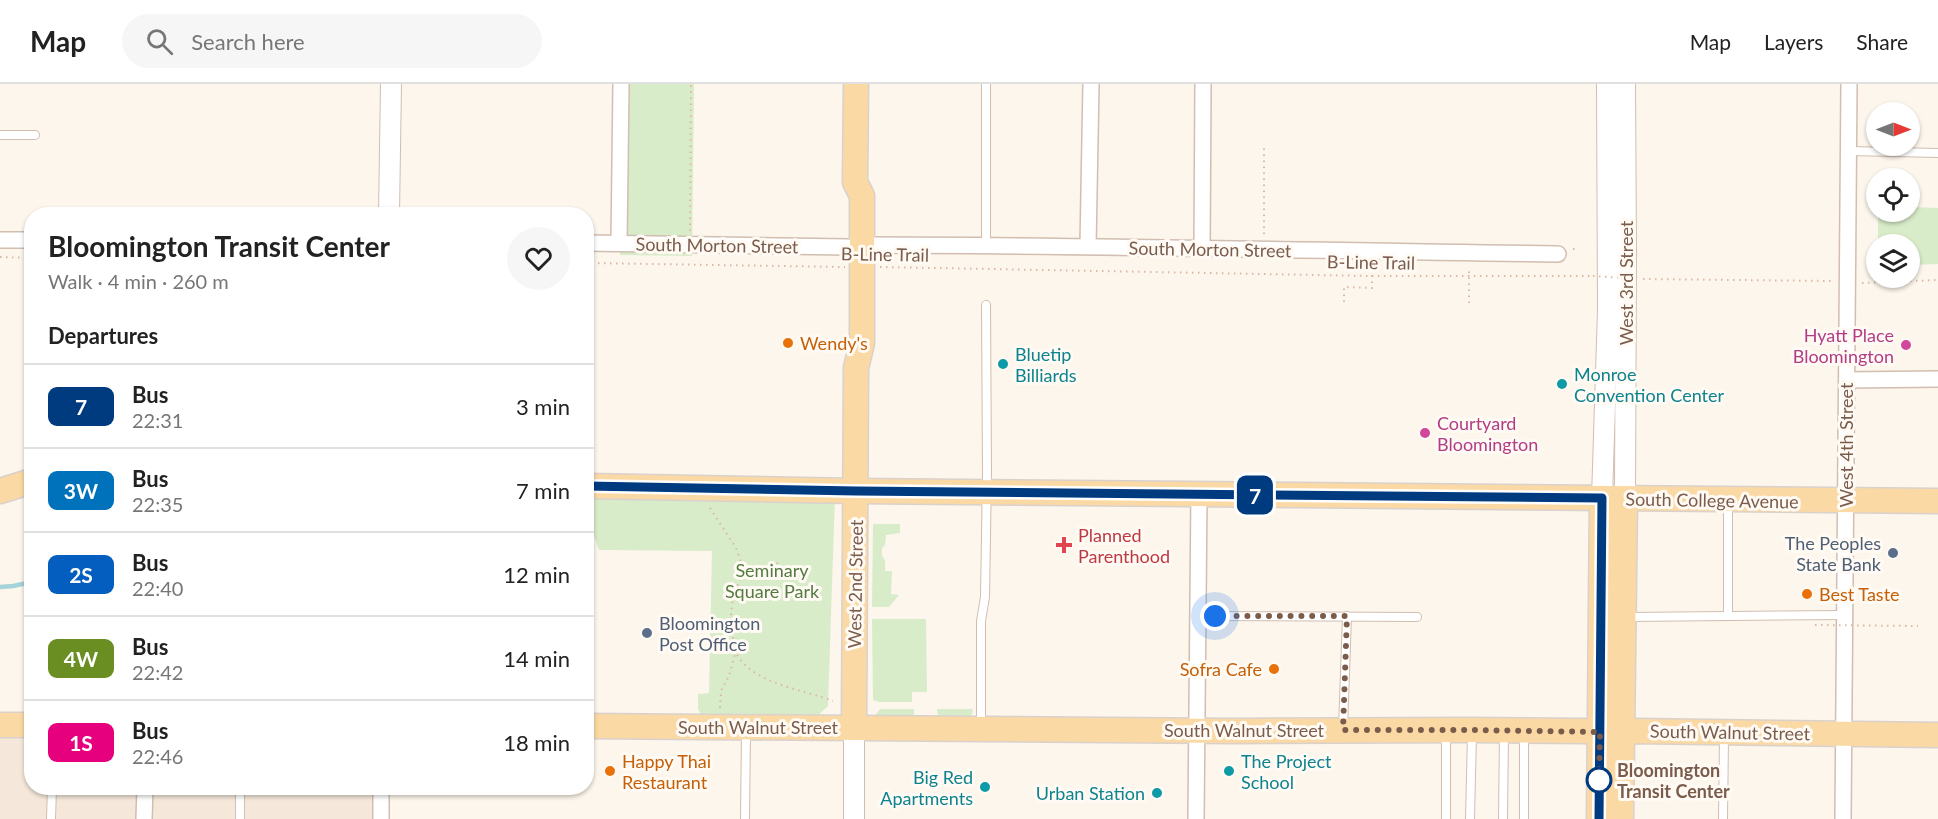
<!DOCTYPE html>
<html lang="en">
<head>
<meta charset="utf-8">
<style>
	body { margin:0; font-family:Lato,sans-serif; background:#f6f6f6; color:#222; height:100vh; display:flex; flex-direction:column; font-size:22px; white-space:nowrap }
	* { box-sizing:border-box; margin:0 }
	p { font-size:20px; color:#767676 }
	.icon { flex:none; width:33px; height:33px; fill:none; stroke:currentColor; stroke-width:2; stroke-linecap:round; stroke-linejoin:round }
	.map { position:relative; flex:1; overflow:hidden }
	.side { position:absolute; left:24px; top:123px; width:570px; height:588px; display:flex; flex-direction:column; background:#fff; border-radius:24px; box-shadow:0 2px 4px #0004 }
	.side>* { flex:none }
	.badge { padding:0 12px; border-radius:9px; font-size:21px; line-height:39px }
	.needle { width:39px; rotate:90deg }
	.tools { position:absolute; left:1866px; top:18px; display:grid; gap:12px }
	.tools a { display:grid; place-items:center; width:54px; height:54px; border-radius:50%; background:#fff; box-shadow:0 2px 4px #0004; font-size:30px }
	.you { position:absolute; width:30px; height:30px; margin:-15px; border:4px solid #fff; border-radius:50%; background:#1a73e8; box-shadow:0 0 0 9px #1a73e833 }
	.map>.badge { position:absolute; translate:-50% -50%; box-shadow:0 0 0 3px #fff }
	h2 { padding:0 24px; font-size:22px; line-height:54px }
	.round { display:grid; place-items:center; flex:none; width:63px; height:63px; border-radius:32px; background:#f6f6f6 }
	.headline { display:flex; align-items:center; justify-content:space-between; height:102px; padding:0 24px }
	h1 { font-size:28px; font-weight:700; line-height:45px }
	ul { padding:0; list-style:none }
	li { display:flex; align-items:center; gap:18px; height:84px; padding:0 24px; border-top:2px solid #e0e0e0 }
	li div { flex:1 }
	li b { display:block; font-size:22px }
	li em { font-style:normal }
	li .badge { min-width:66px; font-weight:700; text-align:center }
	header { display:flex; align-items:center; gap:36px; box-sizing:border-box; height:84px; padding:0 30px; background:#fff; border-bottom:2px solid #e0e0e0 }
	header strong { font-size:28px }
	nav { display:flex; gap:33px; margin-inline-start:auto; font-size:21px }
	.search { width:420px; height:54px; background:#f6f6f6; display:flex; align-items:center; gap:15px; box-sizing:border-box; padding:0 21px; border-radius:33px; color:#767676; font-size:22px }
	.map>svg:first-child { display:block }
	.residential { fill:#f5e8da }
	.green { fill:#d8ecc9 }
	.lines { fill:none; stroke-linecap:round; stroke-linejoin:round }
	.stream { stroke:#a5d3da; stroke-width:4.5 }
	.service-casing { stroke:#d1beb0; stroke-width:10 }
	.minor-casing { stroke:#d1beb0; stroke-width:18 }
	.tertiary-casing { stroke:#d1beb0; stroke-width:22 }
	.primary-casing { stroke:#dad1cd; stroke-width:27 }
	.path { stroke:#d9b8a5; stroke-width:2; stroke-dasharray:1.5 4.5; stroke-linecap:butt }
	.service { stroke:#fff; stroke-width:8 }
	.minor { stroke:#fff; stroke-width:15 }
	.tertiary { stroke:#fff; stroke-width:20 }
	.primary { stroke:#fbd9a5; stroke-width:24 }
	.path-bridge { stroke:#d9b8a5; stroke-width:2; stroke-dasharray:1.5 4.5; stroke-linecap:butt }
	.line-casing { stroke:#fff; stroke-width:14 }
	.line { stroke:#003b80; stroke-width:9 }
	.walk { stroke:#7a5c4d; stroke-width:6; stroke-dasharray:0 10.8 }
	.food-dot { fill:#e8710a; stroke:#fffaf3; stroke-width:2 }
	.hotel-dot { fill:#d1479c; stroke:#fffaf3; stroke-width:2 }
	.culture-dot { fill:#0f9aa8; stroke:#fffaf3; stroke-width:2 }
	.health-dot { fill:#e0444e; stroke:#fffaf3; stroke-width:2 }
	.service-dot { fill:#5c6f8a; stroke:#fffaf3; stroke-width:2 }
	.stop-dot { fill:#fff; stroke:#003b80; stroke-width:3 }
	.labels { text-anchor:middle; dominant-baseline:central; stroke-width:6; stroke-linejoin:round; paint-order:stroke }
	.street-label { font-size:18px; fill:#7a5c4d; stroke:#fffaf3 }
	.hotel-label { font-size:18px; fill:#b23c85; stroke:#fffaf3; text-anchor:end }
	.food-label { font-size:18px; fill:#c56008; stroke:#fffaf3; text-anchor:start }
	.culture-label { font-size:18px; fill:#0d838f; stroke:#fffaf3; text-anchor:start }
	.health-label { font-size:18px; fill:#be3a42; stroke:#fffaf3; text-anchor:start }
	.service-label { font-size:18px; fill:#4e5e75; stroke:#fffaf3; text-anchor:end }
	.park-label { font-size:18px; fill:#537a41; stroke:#fffaf3 }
	.stop-label { font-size:18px; font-weight:bold; fill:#7a5c4d; stroke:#fffaf3; text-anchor:start }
</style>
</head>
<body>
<header>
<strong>Map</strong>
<div class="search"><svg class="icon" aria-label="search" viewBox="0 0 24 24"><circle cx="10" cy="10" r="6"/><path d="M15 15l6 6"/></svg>Search here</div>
<nav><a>Map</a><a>Layers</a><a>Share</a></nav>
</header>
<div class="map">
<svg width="1938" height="735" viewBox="0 0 1938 735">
	<rect width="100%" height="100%" fill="#fdf6ec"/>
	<!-- residential -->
	<path class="residential" d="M0,645H31L32,704H380V735H0Z"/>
	<!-- green -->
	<g class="green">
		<path d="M621,0H694L692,172L620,171Z"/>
		<path d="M1910,123L1938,124V180L1910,181V160H1878V128H1910Z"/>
		<path d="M835,411L828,622L814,635L701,631L698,625V610L709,609L712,467L599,466L589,438H587L586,414Z"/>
		<path d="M873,440H900V449L886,451L885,461L882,464V472L885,476V487H892L891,510L899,511L889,523H872Z"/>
		<path d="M872,535H926L927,608H912V618H879L873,616Z"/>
		<path d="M880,625H914V633H874Z"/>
		<path d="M937,625H973L972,630L970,632L943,634L938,632Z"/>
	</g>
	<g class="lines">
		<!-- stream -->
		<path class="stream" d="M0,503L13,502L32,498"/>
		<defs>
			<g id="service">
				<path d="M986,0V160"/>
				<path d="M0,51H35"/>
				<path d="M1849,67L1938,69"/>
				<path d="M1728,419V532"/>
				<path d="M1197,532L1417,533"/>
				<path d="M1627,533L1845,531"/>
				<path d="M981,641V537L985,513L987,389L986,221"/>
				<path d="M1343,645L1347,532"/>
				<path d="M1524,650V735"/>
				<path d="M51,735L52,704"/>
				<path d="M240,735V704"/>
				<path d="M745,735L746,647"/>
				<path d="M1446,735V650"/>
				<path d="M1470,735L1472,650"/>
				<path d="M1503,735L1504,650"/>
				<path d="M1723,735L1724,653"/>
			</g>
			<g id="minor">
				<path d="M0,156H32"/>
				<path d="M586,159L848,163"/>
				<path d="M619,159L621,0"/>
				<path d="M862,161C1094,161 1326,167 1558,170"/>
				<path d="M1088,162L1091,0"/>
				<path d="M1202,165L1203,0"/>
				<path d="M1847,296L1938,295"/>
				<path d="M381,704V735"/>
				<path d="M144,735L145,704"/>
				<path d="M1196,735L1199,410"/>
				<path d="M1843,735L1849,0"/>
			</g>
			<g id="tertiary">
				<path d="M389,130L391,0"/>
				<path d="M1602,414L1608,226L1607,0"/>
				<path d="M1625,414L1626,165L1625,0"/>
				<path d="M854,643V735"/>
			</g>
			<g id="primary">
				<path d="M586,402L856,407L1938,417"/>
				<path d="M0,407L32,397"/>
				<path d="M0,641H32"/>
				<path d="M586,642L1232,647L1472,646L1584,647L1622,650L1636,647L1938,651"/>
				<path d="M854,643L856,284L862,259V112L855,98L856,0"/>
				<path d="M1599,735L1602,414"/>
				<path d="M1621,735L1625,414"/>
			</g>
		</defs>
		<!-- service casing -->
		<use href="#service" class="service-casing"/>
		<!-- minor casing -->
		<use href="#minor" class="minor-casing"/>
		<!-- tertiary casing -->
		<use href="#tertiary" class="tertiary-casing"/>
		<!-- primary casing -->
		<use href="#primary" class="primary-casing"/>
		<!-- path -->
		<g class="path">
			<path d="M690,147L691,0"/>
			<path d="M1264,150V63"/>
			<path d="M1573,165H1579"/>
			<path d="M0,173L32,174"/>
			<path d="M586,179L845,183"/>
			<path d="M880,183L1371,192H1591"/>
			<path d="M1643,195L1832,197"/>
			<path d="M1862,199L1938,196"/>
			<path d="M1344,218V203L1372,204V182"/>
			<path d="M1469,219V184"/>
			<path d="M710,424L736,464L745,489"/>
			<path d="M778,479L746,488C735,500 731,520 731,535C732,546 733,558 736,568C749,599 805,606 833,617"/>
			<path d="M720,624L721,607L729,592L736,567"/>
		</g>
		<!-- service -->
		<use href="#service" class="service"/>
		<!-- minor -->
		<use href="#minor" class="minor"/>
		<!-- tertiary -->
		<use href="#tertiary" class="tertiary"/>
		<!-- primary -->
		<use href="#primary" class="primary"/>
		<!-- path-bridge -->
		<g class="path-bridge">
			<path d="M1593,192L1640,195"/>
			<path d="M1815,541L1918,542"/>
		</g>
	</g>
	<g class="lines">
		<defs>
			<path id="line" d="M586,402L856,407L1602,414L1599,735"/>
		</defs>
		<!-- line casing -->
		<use href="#line" class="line-casing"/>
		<!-- line -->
		<use href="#line" class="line"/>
		<!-- walk -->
		<path class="walk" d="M1215,532H1347L1343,646H1472L1600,648L1599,696"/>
	</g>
	<!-- markers -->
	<g class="food-dot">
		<circle cx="788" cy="259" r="6"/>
		<circle cx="1807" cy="510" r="6"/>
		<circle cx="1274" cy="585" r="6"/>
		<circle cx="610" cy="687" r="6"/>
	</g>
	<g class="hotel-dot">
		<circle cx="1906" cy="261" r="6"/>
		<circle cx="1425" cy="349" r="6"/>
	</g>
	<g class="culture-dot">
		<circle cx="1003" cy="280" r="6"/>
		<circle cx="1562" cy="300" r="6"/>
		<circle cx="1229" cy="687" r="6"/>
		<circle cx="985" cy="703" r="6"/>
		<circle cx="1157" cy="709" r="6"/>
	</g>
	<path class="health-dot" d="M1061 452h6v6h6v6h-6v6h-6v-6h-6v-6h6z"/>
	<g class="service-dot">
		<circle cx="1893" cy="469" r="6"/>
		<circle cx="647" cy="549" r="6"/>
	</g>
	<circle class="stop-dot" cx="1599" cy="696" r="12"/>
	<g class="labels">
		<!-- street labels -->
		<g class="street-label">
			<text transform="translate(717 161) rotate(1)">South Morton Street</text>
			<text transform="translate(1210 165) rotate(1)">South Morton Street</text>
			<text transform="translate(885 170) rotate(1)">B-Line Trail</text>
			<text transform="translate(1371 178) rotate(1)">B-Line Trail</text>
			<text transform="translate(1626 199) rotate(-90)">West 3rd Street</text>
			<text transform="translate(1846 361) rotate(-90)">West 4th Street</text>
			<text transform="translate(1712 416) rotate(1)">South College Avenue</text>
			<text transform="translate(855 500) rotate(-89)">West 2nd Street</text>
			<text x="758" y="643">South Walnut Street</text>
			<text x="1244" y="646">South Walnut Street</text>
			<text transform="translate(1730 648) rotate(1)">South Walnut Street</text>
		</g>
		<!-- hotel labels -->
		<g class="hotel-label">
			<text x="1894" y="251">Hyatt Place<tspan x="1894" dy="21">Bloomington</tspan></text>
			<text x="1437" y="339" text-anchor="start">Courtyard<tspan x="1437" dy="21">Bloomington</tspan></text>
		</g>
		<!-- food labels -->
		<g class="food-label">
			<text x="800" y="259">Wendy's</text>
			<text x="1819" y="510">Best Taste</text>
			<text x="1262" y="585" text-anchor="end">Sofra Cafe</text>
			<text x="622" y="677">Happy Thai<tspan x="622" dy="21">Restaurant</tspan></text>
		</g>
		<!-- culture labels -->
		<g class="culture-label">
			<text x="1015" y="270">Bluetip<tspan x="1015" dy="21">Billiards</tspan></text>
			<text x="1574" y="290">Monroe<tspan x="1574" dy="21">Convention Center</tspan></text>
			<text x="1241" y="677">The Project<tspan x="1241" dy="21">School</tspan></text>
			<text x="973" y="693" text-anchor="end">Big Red<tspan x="973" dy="21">Apartments</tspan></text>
			<text x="1145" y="709" text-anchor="end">Urban Station</text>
		</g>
		<!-- health labels -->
		<g class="health-label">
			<text x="1078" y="451">Planned<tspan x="1078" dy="21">Parenthood</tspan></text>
		</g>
		<!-- service labels -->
		<g class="service-label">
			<text x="1881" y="459">The Peoples<tspan x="1881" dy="21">State Bank</tspan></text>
			<text x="659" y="539" text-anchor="start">Bloomington<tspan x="659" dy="21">Post Office</tspan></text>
		</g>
		<!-- park labels -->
		<g class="park-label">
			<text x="772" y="486">Seminary<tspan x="772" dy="21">Square Park</tspan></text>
		</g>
		<!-- stop labels -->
		<g class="stop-label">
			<text x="1617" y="686">Bloomington<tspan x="1617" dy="21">Transit Center</tspan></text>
		</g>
	</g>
</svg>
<div class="tools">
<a><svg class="needle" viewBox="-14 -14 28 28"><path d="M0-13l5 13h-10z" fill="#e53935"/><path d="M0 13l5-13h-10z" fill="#767676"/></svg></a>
<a><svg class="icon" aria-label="locate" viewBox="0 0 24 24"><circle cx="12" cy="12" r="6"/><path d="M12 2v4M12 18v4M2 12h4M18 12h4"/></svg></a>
<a><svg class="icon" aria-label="layers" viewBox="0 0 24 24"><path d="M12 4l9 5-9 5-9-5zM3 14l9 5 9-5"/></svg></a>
</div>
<div class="you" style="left:1215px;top:532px"></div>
<b class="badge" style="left:1255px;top:411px;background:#003b80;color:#fff">7</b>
<section class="side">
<div class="headline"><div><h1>Bloomington Transit Center</h1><p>Walk · 4 min · 260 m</p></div><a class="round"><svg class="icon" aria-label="heart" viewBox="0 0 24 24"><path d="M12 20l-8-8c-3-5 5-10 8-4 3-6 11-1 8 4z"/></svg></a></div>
<h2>Departures</h2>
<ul>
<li><span class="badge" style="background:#003b80;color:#fff">7</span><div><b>Bus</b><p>22:31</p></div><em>3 min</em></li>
<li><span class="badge" style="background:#0072bc;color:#fff">3W</span><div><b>Bus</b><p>22:35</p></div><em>7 min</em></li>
<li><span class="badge" style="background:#035ebf;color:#fff">2S</span><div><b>Bus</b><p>22:40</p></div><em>12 min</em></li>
<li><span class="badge" style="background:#6b8e23;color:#fff">4W</span><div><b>Bus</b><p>22:42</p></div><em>14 min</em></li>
<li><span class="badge" style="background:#e6007e;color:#fff">1S</span><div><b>Bus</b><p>22:46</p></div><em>18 min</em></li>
</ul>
</section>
</div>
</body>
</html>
